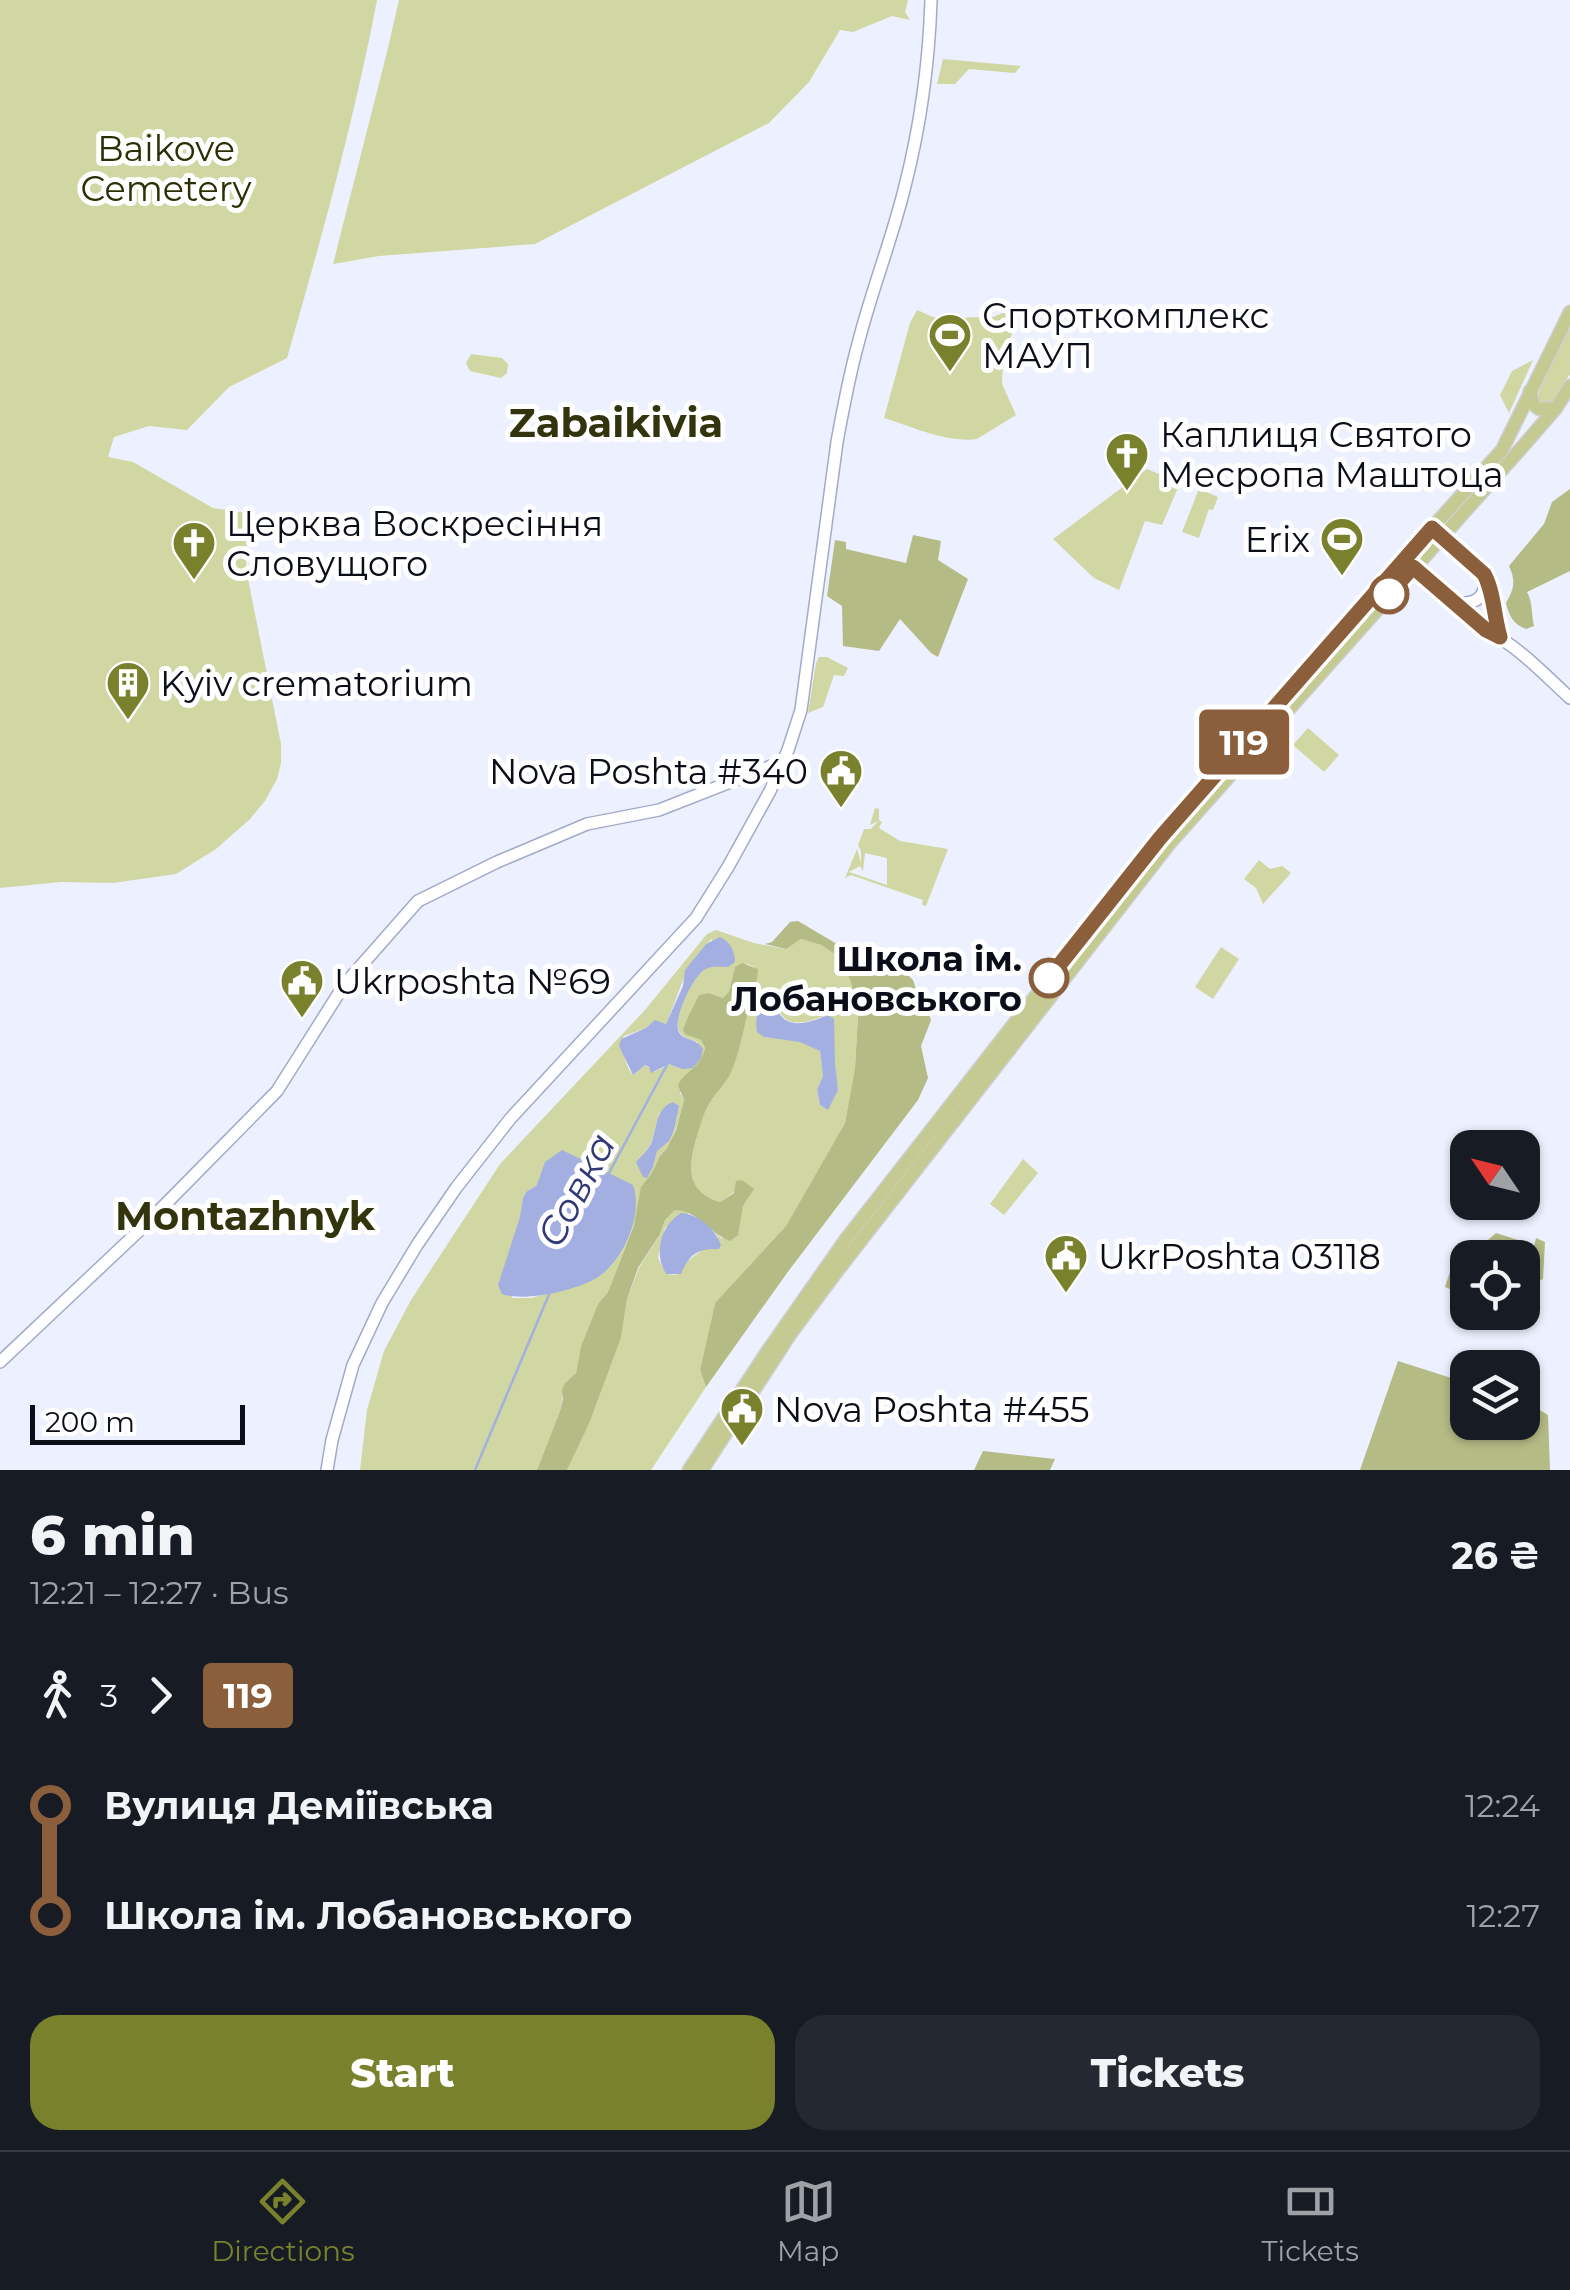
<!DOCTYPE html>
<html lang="en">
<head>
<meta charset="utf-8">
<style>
	body { margin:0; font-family:Montserrat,sans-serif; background:#242831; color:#f1f3f6; height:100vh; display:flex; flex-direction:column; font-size:38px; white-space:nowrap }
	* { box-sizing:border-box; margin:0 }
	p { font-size:32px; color:#9ea1a6 }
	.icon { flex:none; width:55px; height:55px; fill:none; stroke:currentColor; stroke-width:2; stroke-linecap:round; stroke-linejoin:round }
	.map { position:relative; height:1470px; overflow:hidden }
	.sheet { display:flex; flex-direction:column; background:#171b24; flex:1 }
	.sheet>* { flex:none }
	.badge { padding:0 20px; border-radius:8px; font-size:35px; line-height:65px }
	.needle { width:65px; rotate:305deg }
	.controls { position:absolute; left:1450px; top:1130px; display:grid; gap:20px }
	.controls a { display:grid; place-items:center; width:90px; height:90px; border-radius:20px; background:#171b24; box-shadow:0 2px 8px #0004; font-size:50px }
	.scale { position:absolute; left:30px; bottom:25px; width:215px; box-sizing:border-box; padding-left:10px; border:5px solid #0b0e19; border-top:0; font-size:28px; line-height:35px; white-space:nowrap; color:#0b0e19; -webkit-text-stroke:8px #fff; paint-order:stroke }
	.map>.badge { position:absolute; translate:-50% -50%; box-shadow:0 0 0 5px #fff }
	.legs { display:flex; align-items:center; gap:15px; height:110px; padding:0 30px; font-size:32px }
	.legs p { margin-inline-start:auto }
	.head { display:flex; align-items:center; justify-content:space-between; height:170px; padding:0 30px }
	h1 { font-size:55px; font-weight:800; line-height:75px }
	.action { display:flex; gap:20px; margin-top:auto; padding:20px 30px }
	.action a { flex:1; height:115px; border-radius:30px; background:#79812d; color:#fff; font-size:40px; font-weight:800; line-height:115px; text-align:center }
	.action a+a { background:#242831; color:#f1f3f6 }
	ul { padding:0 30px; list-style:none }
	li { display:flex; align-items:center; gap:35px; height:110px; font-size:38px }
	li i { display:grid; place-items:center; width:15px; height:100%; margin:0 12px; background:currentColor }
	li i::after { content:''; width:25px; height:25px; margin:-12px; border:8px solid; border-radius:50%; background:#171b24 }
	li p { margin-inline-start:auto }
	li:first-child i { background:linear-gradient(#0000 50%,currentColor 0) }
	li:last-child i { background:linear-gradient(currentColor 50%,#0000 0) }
	.tab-bar { display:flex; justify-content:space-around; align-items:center; height:140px; border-top:2px solid #363941; background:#171b24; font-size:28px; color:#9ea1a6 }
	.tab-bar a { display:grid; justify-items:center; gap:5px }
	.tab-bar .active { color:#79812d }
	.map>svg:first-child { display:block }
	.green { fill:#d0d7a2; fill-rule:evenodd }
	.forest { fill:#b4bb85 }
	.water { fill:#a4afe1 }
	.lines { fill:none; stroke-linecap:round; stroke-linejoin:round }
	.stream { stroke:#a4afe1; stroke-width:2.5 }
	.secondary-casing { stroke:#a2aaca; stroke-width:14 }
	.primary-casing { stroke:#cecfd1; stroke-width:15 }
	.secondary { stroke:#fff; stroke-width:11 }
	.primary { stroke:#c4ca92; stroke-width:12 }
	.line-1-casing { stroke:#fff; stroke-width:22 }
	.line-1 { stroke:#8b5e3c; stroke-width:15 }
	.stop-1-dot { fill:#fff; stroke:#8b5e3c; stroke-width:5 }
	.labels { text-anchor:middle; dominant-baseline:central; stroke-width:10; stroke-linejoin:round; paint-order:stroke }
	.park-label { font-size:35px; fill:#2c2f04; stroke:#fff }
	.poi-label { font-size:35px; fill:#0b0e19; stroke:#fff; text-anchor:start }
	.stop-label { font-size:35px; font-weight:bold; fill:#0b0e19; stroke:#fff; text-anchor:end }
	.water-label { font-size:38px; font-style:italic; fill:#313976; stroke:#fff }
	.quarter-label { font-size:40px; font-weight:bold; fill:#31340c; stroke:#fff }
</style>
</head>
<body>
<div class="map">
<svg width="1570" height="1470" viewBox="0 0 1570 1470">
	<rect width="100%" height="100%" fill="#edf0fe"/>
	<!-- green -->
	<g class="green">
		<path d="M0,0H377C354,121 321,240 287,358L229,387L187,430L149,426L114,437L108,457L133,462L213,508L247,513L246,569L281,744V763L277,779L265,801L250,819L216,849L176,874L113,883L61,882L0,888Z"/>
		<path d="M399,0H908L905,12L910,20L892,16L853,32L840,30L809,82L769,123L535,244L379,256L333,264L387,52Z"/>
		<path d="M943,59L1021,66L1015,73L969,69L955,84H937Z"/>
		<path d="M1022,305L1023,315L1018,316L1003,359L1002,384L1016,415L977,439C947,443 913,427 884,418L910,323L917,310C925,313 935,319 943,319C959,321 972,314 988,319Z"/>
		<path d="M1570,326V374L1551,404H1544L1538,399L1539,392Z"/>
		<path d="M471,354L502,358L508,364L507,373L501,378L470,371L466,363Z"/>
		<path d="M1533,360L1509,413L1500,395L1512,371Z"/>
		<path d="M1147,469L1180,483L1162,525L1145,521L1119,590L1094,578L1053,539Z"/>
		<path d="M1199,489L1218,497L1213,510L1209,509L1199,538L1182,532Z"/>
		<path d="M819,657H827L848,668L844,676L834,675L823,707L808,713L816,663Z"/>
		<path d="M1308,728L1339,755L1324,772L1293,745Z"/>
		<path d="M875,808L879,809V820L882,822L879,828L900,841L948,849L926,906L922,905L923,900L851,875L845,878L857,849L861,863V851L858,845L864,829H871L878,821L870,825ZM865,853L887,858V885L849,872L860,866L863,871Z"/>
		<path d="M1259,860L1270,869L1282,866L1291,873L1263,904L1256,888L1244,879Z"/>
		<path d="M716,930L754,943L785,949L801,939L821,945L839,957L851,982L858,1017L855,1068L845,1123L786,1226L715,1303L700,1370L706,1387L651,1470H567L589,1424L621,1338L627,1299L639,1268L660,1234L665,1220L675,1210C695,1210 709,1225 722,1239L739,1219L743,1206L749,1197L734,1192L720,1202C683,1190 689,1164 698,1133C701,1124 704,1112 709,1104C715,1093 725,1085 731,1073C741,1049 745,1023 751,998C754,987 758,980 757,969C749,964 744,962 735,967L729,993L723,998L709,993L700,995L683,1030L686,1034L701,1040L705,1048L702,1059L680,1093L684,1100C678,1120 675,1141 660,1156L608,1292L598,1304L581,1346L576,1373L565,1383L560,1411L537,1470H360L367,1410L384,1351L411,1300L500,1164L645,1010L707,934ZM712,939L714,966C706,968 705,968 699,974C691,983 674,1017 678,1029C681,1038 690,1039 698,1042L682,1069L670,1064L654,1072L645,1065L633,1075C625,1067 626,1055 619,1046L624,1036L646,1028L655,1021L666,1024C680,992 685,962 712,939ZM777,1003C783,1032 808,1022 828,1015L838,1090L820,1105L817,1091L823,1076L820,1051L800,1041L764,1037ZM660,1112L676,1117L674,1131L657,1150L653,1167L639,1158C654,1148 654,1128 660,1112ZM537,1185L560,1290L531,1298H512L523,1198L526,1192ZM689,1213L707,1224L718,1237L713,1249L706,1247L685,1263L683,1268L676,1275L666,1274L658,1258L665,1228Z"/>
		<path d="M1221,947L1239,959L1213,999L1195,987Z"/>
		<path d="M1023,1159L1038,1173L1004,1215L990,1204Z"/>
	</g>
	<!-- forest -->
	<g class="forest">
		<path d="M1570,489V571L1527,592C1533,603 1531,613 1534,626L1526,629C1513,624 1509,616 1506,603C1514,589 1516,581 1509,566L1544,524L1552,502Z"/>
		<path d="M913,535L941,541L938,560L968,579L938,657L931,653L900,619L879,651L843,646L842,606L827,596L835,540L846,542V549L906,563Z"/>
		<path d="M798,921L842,947L872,959L899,966L913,980L920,1002L928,1011L931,1020L921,1046L928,1078L918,1100L787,1273L706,1387L700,1370L715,1303L786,1226L845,1123L855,1068L858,1017L851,982L839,957L821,945L801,939L786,949L765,944L772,942L790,922Z"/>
		<path d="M742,963L758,969C758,980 754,987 751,998C745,1023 741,1049 731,1073C725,1085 715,1093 709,1104C704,1112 701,1124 698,1133C689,1163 683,1190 720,1202L734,1193L736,1181L742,1180L754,1189L743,1206L738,1235L730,1241C709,1233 700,1211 675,1210L665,1220L660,1234L638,1268L627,1299L621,1338L589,1424L567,1470H537L560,1411L563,1399L562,1390L565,1383L576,1373L581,1346L598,1304L608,1292L634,1225L641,1187L652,1173L660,1156L667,1148L676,1130L684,1100L678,1085C686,1069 700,1070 705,1048L701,1040L685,1034L683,1030L688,1017L699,995L709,993L723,998L729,992L735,967Z"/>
		<path d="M1496,1233L1518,1240L1521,1246L1529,1249L1534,1246L1536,1238L1545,1242L1543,1279L1528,1287L1523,1299L1522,1258H1468L1467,1291L1457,1292L1445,1287C1453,1263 1458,1243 1487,1255L1491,1253V1245L1488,1240Z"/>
		<path d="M1398,1361L1467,1383L1468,1422H1522L1523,1400L1548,1415L1550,1470H1360Z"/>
		<path d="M983,1451L1055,1459L1050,1470H974Z"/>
	</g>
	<!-- water -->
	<g class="water">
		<path d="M720,937C730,942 735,951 735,962L728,967C720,967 712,965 704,970C693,977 674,1017 678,1030C682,1042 695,1036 703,1049L701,1058L693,1068L682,1069L669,1064L651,1073L649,1067L645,1065L633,1075L619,1046L621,1039L646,1028L655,1020L666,1024L683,986L685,970L706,944Z"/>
		<path d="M771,998C775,1002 776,1007 779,1013C790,1031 814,1021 828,1015L834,1019L835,1063L838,1090L828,1110L820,1105L817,1090L823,1076L820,1051L800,1042L764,1037L757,1032C755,1016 757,1006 771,998Z"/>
		<path d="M673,1102L679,1106L674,1130L669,1141L657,1151L653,1167L647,1178L643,1177L636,1162C642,1155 649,1150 652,1141C658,1124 655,1110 673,1102Z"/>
		<path d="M562,1150L633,1185C644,1216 622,1265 593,1280C572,1291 524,1302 502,1294L498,1285L520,1217L523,1198L526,1192L537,1185L545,1162Z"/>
		<path d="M681,1213C699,1214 715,1229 721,1245L719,1249C698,1248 689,1254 681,1274H666C653,1253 661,1225 681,1213Z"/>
	</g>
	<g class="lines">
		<!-- stream -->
		<g class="stream">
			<path d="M609,1173L669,1061"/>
			<path d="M475,1470L550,1292"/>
		</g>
		<defs>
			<g id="secondary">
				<path d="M1435,531L1484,574C1494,591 1494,617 1501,637"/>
				<path d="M1404,559L1486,630C1518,646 1544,674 1570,698"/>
				<path d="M1457,603C1473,604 1484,600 1485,583"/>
				<path d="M0,1362L143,1227L277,1091L344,985L418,901L497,862L587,824L659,810L771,766L781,768"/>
				<path d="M327,1470L332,1440L353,1365L382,1303L417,1245L456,1188L510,1119L696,918L728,867L770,791L788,750L801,710L837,442C843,409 849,376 858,344C871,292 891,242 904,190C920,128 929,64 931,0"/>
			</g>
			<g id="primary">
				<path d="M1530,391L1533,404L1539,409L1556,408"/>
				<path d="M689,1470L769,1349L846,1239L1131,874L1361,607L1502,450L1570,312"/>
				<path d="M702,1470L791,1333L838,1270L1170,843L1524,445L1556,408L1570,386"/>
			</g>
		</defs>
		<!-- secondary casing -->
		<use href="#secondary" class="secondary-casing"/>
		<!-- primary casing -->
		<use href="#primary" class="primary-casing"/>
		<!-- secondary -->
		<use href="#secondary" class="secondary"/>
		<!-- primary -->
		<use href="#primary" class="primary"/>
	</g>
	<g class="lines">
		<defs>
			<path id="line-1" d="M1049,978L1160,838L1432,528L1484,574C1494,592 1494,617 1500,637L1486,630L1413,567L1389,594"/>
		</defs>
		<!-- line-1 casing -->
		<use href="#line-1" class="line-1-casing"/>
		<!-- line-1 -->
		<use href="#line-1" class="line-1"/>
	</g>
	<!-- icons -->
	<defs>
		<symbol id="stadium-pin" viewBox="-11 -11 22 30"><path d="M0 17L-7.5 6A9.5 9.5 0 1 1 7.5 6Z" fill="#79812d" stroke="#fff"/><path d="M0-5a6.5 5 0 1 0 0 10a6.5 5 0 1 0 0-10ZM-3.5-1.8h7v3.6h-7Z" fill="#fff"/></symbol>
		<symbol id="church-pin" viewBox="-11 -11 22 30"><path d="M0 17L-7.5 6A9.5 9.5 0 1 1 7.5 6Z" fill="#79812d" stroke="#fff"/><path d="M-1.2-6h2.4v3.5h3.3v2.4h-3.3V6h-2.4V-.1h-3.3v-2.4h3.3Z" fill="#fff"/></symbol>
		<symbol id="building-pin" viewBox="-11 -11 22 30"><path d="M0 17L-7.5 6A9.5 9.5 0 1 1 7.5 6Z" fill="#79812d" stroke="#fff"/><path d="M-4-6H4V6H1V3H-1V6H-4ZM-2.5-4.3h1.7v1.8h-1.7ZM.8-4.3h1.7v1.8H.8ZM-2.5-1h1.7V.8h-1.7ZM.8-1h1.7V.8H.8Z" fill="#fff"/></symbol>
		<symbol id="civic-pin" viewBox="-11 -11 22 30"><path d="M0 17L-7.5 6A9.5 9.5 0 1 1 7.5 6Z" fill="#79812d" stroke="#fff"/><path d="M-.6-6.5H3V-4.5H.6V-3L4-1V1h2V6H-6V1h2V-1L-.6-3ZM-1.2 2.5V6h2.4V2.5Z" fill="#fff"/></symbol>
	</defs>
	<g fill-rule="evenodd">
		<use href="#stadium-pin" x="925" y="310" width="50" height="68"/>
		<use href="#church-pin" x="1102" y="429" width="50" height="68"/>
		<use href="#stadium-pin" x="1317" y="514" width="50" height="68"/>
		<use href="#church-pin" x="169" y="518" width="50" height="68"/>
		<use href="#building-pin" x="103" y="658" width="50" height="68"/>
		<use href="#civic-pin" x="816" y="746" width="50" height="68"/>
		<use href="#civic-pin" x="277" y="956" width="50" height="68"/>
		<use href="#civic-pin" x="1041" y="1231" width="50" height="68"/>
		<use href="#civic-pin" x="717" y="1384" width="50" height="68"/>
	</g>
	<!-- markers -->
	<g class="stop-1-dot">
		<circle cx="1389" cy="594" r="18"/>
		<circle cx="1049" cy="978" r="18"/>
	</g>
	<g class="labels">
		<!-- park labels -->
		<g class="park-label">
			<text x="166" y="148">Baikove<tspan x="166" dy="40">Cemetery</tspan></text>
		</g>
		<!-- poi labels -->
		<g class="poi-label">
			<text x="982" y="315">Спорткомплекс<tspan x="982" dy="40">МАУП</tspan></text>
			<text x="1160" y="434">Каплиця Святого<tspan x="1160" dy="40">Месропа Маштоца</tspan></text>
			<text x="226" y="523">Церква Воскресіння<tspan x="226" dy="40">Словущого</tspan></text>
			<text x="1310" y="539" text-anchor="end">Erix</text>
			<text x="160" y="683">Kyiv crematorium</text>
			<text x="808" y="771" text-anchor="end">Nova Poshta #340</text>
			<text x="334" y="981">Ukrposhta №69</text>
			<text x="1098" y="1256">UkrPoshta 03118</text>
			<text x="774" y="1409">Nova Poshta #455</text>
		</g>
		<!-- stop labels -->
		<g class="stop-label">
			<text x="1022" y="958">Школа ім.<tspan x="1022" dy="40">Лобановського</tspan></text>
		</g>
		<!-- water labels -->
		<g class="water-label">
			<text transform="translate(576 1190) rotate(-62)">Совка</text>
		</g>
		<!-- quarter labels -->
		<g class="quarter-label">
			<text x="616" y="422">Zabaikivia</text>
			<text x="245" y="1215">Montazhnyk</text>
		</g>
	</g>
</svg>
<div class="controls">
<a><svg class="needle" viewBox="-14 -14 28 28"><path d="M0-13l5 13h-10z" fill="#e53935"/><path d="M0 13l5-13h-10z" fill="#9ea1a6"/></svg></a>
<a><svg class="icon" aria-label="locate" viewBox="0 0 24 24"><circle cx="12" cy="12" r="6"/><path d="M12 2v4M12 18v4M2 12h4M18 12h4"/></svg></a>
<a><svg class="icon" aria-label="layers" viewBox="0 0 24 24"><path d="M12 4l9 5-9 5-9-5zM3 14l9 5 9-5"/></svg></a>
</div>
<div class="scale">200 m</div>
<b class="badge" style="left:1244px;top:742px;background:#8b5e3c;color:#fff">119</b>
</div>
<section class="sheet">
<div class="head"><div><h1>6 min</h1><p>12:21 – 12:27 · Bus</p></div><b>26 ₴</b></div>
<div class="legs"><svg class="icon" aria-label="walk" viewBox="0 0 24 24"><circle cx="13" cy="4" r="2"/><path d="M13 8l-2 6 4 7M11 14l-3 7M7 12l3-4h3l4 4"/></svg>3<svg class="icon" aria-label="forward" viewBox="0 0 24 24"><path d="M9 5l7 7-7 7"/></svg><b class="badge" style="background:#8b5e3c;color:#fff">119</b></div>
<ul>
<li><i style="color:#8b5e3c"></i><b>Вулиця Деміївська</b><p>12:24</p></li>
<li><i style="color:#8b5e3c"></i><b>Школа ім. Лобановського</b><p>12:27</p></li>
</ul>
<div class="action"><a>Start</a><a>Tickets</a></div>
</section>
<nav class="tab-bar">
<a class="active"><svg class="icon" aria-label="directions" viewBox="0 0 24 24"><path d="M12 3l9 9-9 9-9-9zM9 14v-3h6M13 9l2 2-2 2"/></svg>Directions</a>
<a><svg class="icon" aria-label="map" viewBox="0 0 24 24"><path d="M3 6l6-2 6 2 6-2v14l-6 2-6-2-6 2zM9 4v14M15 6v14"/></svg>Map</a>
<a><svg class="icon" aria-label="tickets" viewBox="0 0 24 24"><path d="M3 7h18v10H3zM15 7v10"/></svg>Tickets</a>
</nav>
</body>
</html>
